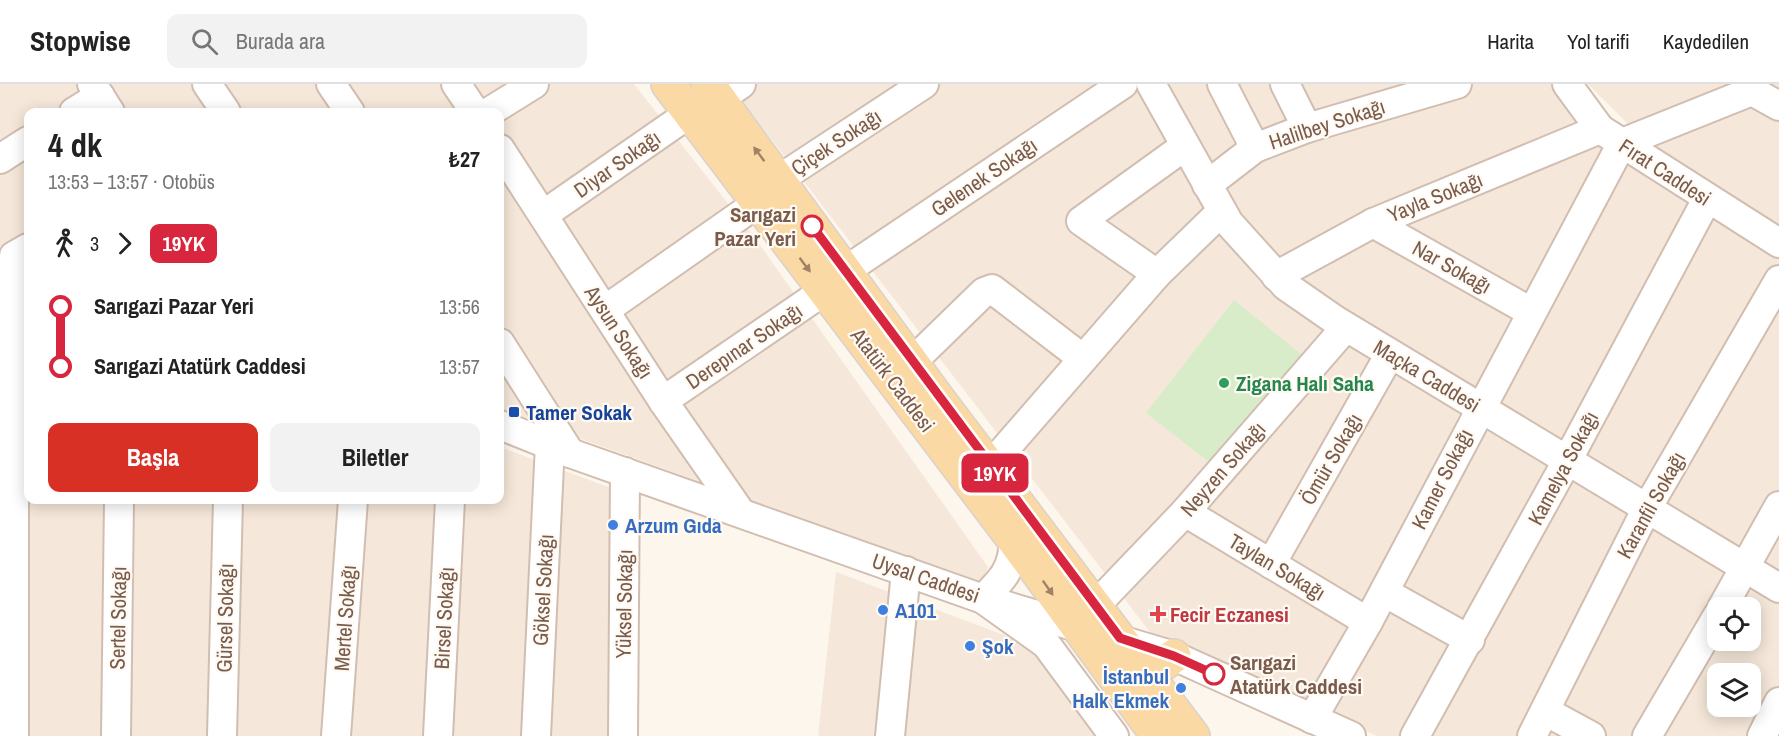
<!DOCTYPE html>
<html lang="tr">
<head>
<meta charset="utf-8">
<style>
	body { margin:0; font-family:"Archivo Narrow",sans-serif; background:#f2f2f2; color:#222; height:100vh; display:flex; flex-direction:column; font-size:22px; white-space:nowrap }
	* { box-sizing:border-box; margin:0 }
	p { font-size:20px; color:#767676 }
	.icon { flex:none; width:33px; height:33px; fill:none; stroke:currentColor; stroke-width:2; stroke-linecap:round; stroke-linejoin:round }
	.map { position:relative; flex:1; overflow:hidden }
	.side { position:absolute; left:24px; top:24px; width:480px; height:396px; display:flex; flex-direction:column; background:#fff; border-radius:12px; box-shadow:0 3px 15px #0003 }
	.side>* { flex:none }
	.badge { padding:0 12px; border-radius:9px; font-size:21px; line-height:39px }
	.fabs { position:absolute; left:1707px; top:513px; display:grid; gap:12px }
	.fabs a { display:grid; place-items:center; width:54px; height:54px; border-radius:12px; background:#fff; box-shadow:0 3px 15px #0003; font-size:30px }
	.map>.badge { position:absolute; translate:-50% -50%; box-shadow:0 0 0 3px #fff }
	.legs { display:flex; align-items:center; gap:9px; height:66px; padding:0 24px; font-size:20px }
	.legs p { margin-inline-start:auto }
	.headline { display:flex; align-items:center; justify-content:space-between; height:102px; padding:0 24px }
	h1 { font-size:33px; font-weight:700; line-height:45px }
	.cta { display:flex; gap:12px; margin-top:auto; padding:12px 24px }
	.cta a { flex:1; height:69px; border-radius:12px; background:#d93025; color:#fff; font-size:24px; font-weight:700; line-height:69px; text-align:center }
	.cta a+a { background:#f2f2f2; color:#222 }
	ul { padding:0 24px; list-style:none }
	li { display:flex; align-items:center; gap:21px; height:60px; font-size:22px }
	li i { display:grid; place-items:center; width:9px; height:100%; margin:0 8px; background:currentColor }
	li i::after { content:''; width:15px; height:15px; margin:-8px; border:4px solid; border-radius:50%; background:#fff }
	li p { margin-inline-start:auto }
	li:first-child i { background:linear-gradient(#0000 50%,currentColor 0) }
	li:last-child i { background:linear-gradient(currentColor 50%,#0000 0) }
	header { display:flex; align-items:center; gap:36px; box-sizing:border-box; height:84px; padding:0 30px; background:#fff; border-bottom:2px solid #e0e0e0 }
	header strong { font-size:28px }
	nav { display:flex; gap:33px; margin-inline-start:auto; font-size:21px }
	.search { width:420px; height:54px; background:#f2f2f2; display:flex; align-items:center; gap:15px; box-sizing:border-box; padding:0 21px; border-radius:12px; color:#767676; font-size:22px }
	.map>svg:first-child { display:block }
	.residential { fill:#f5e8da; fill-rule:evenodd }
	.green { fill:#d8ecc9 }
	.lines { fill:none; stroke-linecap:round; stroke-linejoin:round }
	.minor-casing { stroke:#d1beb0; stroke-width:32 }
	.major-casing { stroke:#dad1cd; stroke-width:36 }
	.minor { stroke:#fff; stroke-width:28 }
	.major { stroke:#fbd9a5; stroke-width:33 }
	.oneway { fill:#a18267 }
	.line-1-casing { stroke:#fff; stroke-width:14 }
	.line-1 { stroke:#d7263d; stroke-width:9 }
	.stop-1-dot { fill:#fff; stroke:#d7263d; stroke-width:3 }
	.leisure-dot { fill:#2e9e5b; stroke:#fffaf3; stroke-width:2 }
	.transit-dot { fill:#1a4fb4; stroke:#fffaf3; stroke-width:2 }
	.shop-dot { fill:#3f7fe0; stroke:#fffaf3; stroke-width:2 }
	.health-dot { fill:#e0444e; stroke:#fffaf3; stroke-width:2 }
	.labels { text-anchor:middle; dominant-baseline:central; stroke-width:4.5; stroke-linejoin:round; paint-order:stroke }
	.street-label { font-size:21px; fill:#7a5c4d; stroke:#fffaf3 }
	.stop-label { font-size:21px; font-weight:bold; fill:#7a5c4d; stroke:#fffaf3; text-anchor:end }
	.leisure-label { font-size:21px; font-weight:bold; fill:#27864d; stroke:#fffaf3; text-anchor:start }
	.transit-label { font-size:21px; font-weight:bold; fill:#164399; stroke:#fffaf3; text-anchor:start }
	.shop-label { font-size:21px; font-weight:bold; fill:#366cbe; stroke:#fffaf3; text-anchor:start }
	.health-label { font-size:21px; font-weight:bold; fill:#be3a42; stroke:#fffaf3; text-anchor:start }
</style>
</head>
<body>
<header>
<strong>Stopwise</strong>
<div class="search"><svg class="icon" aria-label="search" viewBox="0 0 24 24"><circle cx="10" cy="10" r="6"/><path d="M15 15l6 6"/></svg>Burada ara</div>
<nav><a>Harita</a><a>Yol tarifi</a><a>Kaydedilen</a></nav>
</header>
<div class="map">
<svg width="1779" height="652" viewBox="0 0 1779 652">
	<rect width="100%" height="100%" fill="#fdf6ec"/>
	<!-- residential -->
	<g class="residential">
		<path d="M0,0H634L755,154L988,483L981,498L500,326V28H28V170L0,162Z"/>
		<path d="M729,0H1558L1779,166V652H1377L1153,552ZM1718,524H1750V556H1718ZM1718,590H1750V622H1718Z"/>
		<path d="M1588,0H1779V141L1648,60Z"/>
		<path d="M0,185L28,190V416H500V363L619,407L610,652H0Z"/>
		<path d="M836,488L1028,560L1098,652H818Z"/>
	</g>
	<!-- green -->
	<path class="green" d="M1234,216L1301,270L1214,382L1146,329Z"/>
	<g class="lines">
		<defs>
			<g id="minor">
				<path d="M92,0L110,28"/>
				<path d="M207,0L226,28"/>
				<path d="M331,0L350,28"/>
				<path d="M456,0L475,28"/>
				<path d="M1151,0L1229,139L1286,202L1335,236L1779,504"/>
				<path d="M1222,0L1255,64"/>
				<path d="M1285,0L1307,44"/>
				<path d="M1567,0L1600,45L1779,159"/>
				<path d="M718,16L741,0"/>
				<path d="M74,28L100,12"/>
				<path d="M489,28L534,0"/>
				<path d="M500,65L663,317L741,429"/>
				<path d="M0,75L28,57"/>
				<path d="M778,96L924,0"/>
				<path d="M1207,101L1255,64L1307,44L1457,0"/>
				<path d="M543,131L690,29"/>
				<path d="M1373,139L1531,228"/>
				<path d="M845,187L1123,0"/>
				<path d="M1157,190L1081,137L1185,62"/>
				<path d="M1276,192L1373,139L1600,45"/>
				<path d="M605,226L759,118"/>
				<path d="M500,259L570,369"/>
				<path d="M912,278L984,208L992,205L1082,274"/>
				<path d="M663,317L824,207"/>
				<path d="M500,341L570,369L983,515L1174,572L1351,652"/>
				<path d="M990,382L1157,190L1222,127"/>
				<path d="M1185,428L1368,538"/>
				<path d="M1014,456C1013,485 1003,495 983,515L1046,560L1114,652"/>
				<path d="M1271,480L1390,270"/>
				<path d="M1384,508L1470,556"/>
				<path d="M1095,522L1185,428L1346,243"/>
				<path d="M1722,524L1779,422"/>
				<path d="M1545,627L1591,652"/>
				<path d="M1312,635L1368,538L1622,59L1752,7L1779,22"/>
				<path d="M14,652V172L28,164"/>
				<path d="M116,652L119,416"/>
				<path d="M222,652L228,416"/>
				<path d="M336,652L353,416"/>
				<path d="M438,652L450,416"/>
				<path d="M536,652L550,360"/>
				<path d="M623,652L625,388"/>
				<path d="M890,652L906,487"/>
				<path d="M1415,652L1567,377L1707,115"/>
				<path d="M1532,652L1646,426L1779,196"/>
				<path d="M1647,652L1718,531"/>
				<path d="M1762,652L1779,618"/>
			</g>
			<g id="major">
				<path d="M668,0L1014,456L1158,652"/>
				<path d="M708,0L936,312L1193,652"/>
				<path d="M1141,613L1148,591L1174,572"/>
			</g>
		</defs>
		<!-- minor casing -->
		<use href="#minor" class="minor-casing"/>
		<!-- major casing -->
		<use href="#major" class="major-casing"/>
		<!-- minor -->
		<use href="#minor" class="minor"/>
		<!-- major -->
		<use href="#major" class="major"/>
	</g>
	<!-- one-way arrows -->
	<defs><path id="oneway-solid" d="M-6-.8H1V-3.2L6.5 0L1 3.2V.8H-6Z" transform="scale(1.5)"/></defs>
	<g class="oneway">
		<use href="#oneway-solid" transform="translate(759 70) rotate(-127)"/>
		<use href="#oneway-solid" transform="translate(805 181) rotate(53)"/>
		<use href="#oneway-solid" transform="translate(1048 504) rotate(55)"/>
	</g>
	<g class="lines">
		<defs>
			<path id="line-1" d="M812,142L1120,554L1174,572L1214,590"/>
		</defs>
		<!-- line-1 casing -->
		<use href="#line-1" class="line-1-casing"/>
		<!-- line-1 -->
		<use href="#line-1" class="line-1"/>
	</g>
	<!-- markers -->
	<g class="stop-1-dot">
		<circle cx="812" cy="142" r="10"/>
		<circle cx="1214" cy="590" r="10"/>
	</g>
	<circle class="leisure-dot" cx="1224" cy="299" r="6"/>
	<rect class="transit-dot" x="508" y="322" width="12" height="12" rx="3"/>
	<g class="shop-dot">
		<circle cx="613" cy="441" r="6"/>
		<circle cx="883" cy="526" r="6"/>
		<circle cx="970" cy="562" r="6"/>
		<circle cx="1181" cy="604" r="6"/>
	</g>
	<path class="health-dot" d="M1155 521h6v6h6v6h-6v6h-6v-6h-6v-6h6z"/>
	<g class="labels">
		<!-- street labels -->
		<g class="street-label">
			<text transform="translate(1327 40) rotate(-18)">Halilbey Sokağı</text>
			<text transform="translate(836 58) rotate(-33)">Çiçek Sokağı</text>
			<text transform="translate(617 80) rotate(-35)">Diyar Sokağı</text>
			<text transform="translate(1665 88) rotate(33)">Fırat Caddesi</text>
			<text transform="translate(984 93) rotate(-34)">Gelenek Sokağı</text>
			<text transform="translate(1435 113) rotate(-22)">Yayla Sokağı</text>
			<text transform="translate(1452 183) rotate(29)">Nar Sokağı</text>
			<text transform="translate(619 248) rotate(57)">Aysun Sokağı</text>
			<text transform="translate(744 262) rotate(-34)">Derepınar Sokağı</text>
			<text transform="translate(1427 292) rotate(31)">Maçka Caddesi</text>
			<text transform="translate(893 296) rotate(53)">Atatürk Caddesi</text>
			<text transform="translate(1331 375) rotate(-60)">Ömür Sokağı</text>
			<text transform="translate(1563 384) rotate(-62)">Kamelya Sokağı</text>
			<text transform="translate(1223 385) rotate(-49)">Neyzen Sokağı</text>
			<text transform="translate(1442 395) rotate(-63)">Kamer Sokağı</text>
			<text transform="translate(1651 421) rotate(-61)">Karanfil Sokağı</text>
			<text transform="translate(1277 483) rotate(31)">Taylan Sokağı</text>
			<text transform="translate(926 494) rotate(19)">Uysal Caddesi</text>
			<text transform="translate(543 506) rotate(-87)">Göksel Sokağı</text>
			<text transform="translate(624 520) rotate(-89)">Yüksel Sokağı</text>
			<text transform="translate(118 534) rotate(-89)">Sertel Sokağı</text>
			<text transform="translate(225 534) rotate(-89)">Gürsel Sokağı</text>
			<text transform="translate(345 534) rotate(-86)">Mertel Sokağı</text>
			<text transform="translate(444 534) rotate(-87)">Birsel Sokağı</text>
		</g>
		<!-- stop labels -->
		<g class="stop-label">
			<text x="796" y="130">Sarıgazi<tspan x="796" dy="24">Pazar Yeri</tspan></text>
			<text x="1230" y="578" text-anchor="start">Sarıgazi<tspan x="1230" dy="24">Atatürk Caddesi</tspan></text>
		</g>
		<!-- leisure labels -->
		<g class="leisure-label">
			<text x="1236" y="299">Zigana Halı Saha</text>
		</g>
		<!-- transit labels -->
		<g class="transit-label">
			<text x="526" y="328">Tamer Sokak</text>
		</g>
		<!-- shop labels -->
		<g class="shop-label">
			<text x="625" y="441">Arzum Gıda</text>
			<text x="895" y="526">A101</text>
			<text x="982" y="562">Şok</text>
			<text x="1169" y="592" text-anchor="end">İstanbul<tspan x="1169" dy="24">Halk Ekmek</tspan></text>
		</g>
		<!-- health labels -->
		<g class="health-label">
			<text x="1170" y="530">Fecir Eczanesi</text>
		</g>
	</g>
</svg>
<div class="fabs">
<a><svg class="icon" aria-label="locate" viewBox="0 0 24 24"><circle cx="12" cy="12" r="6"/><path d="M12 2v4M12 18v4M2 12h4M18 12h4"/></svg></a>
<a><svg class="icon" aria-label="layers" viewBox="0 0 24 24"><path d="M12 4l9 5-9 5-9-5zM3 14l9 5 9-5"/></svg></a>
</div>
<b class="badge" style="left:995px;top:389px;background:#d7263d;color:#fff">19YK</b>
<section class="side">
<div class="headline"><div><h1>4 dk</h1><p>13:53 – 13:57 · Otobüs</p></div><b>₺27</b></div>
<div class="legs"><svg class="icon" aria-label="walk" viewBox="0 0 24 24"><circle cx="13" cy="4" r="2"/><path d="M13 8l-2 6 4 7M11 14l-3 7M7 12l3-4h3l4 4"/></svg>3<svg class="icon" aria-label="forward" viewBox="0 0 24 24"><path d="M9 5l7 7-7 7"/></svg><b class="badge" style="background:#d7263d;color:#fff">19YK</b></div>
<ul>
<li><i style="color:#d7263d"></i><b>Sarıgazi Pazar Yeri</b><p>13:56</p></li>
<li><i style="color:#d7263d"></i><b>Sarıgazi Atatürk Caddesi</b><p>13:57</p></li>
</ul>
<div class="cta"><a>Başla</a><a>Biletler</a></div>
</section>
</div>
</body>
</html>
